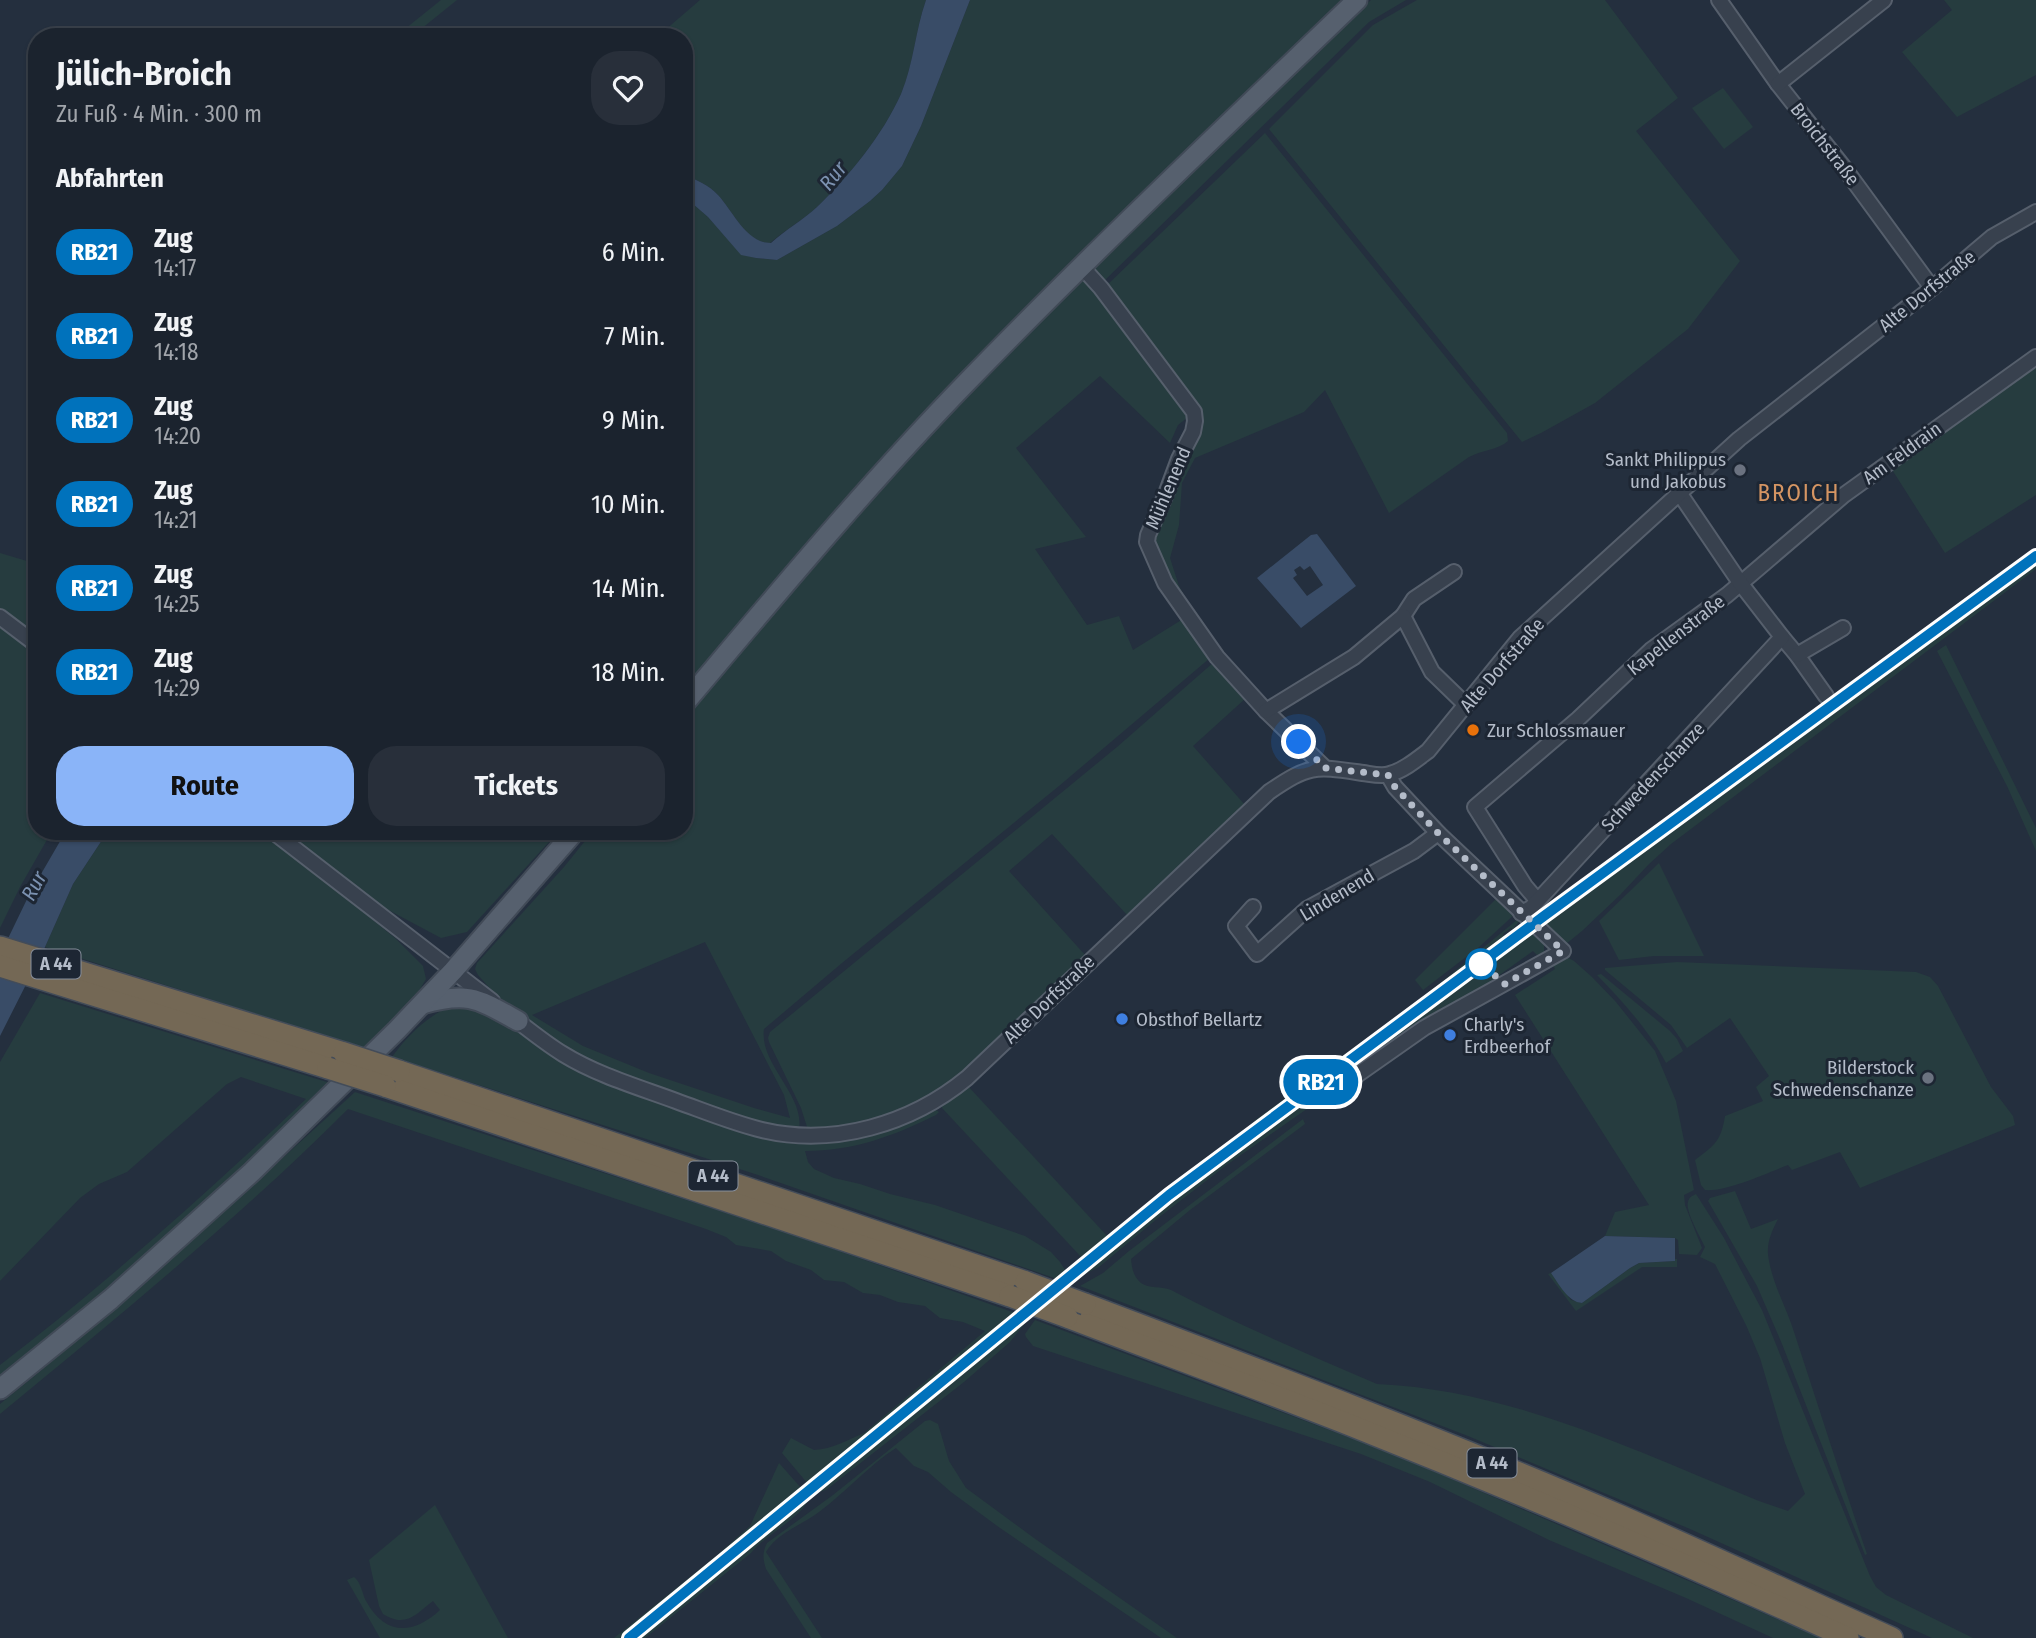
<!DOCTYPE html>
<html lang="de">
<head>
<meta charset="utf-8">
<style>
	body { margin:0; font-family:"Fira Sans Condensed",sans-serif; background:#282f3a; color:#f1f3f6; height:100vh; display:flex; flex-direction:column; font-size:26px; white-space:nowrap }
	* { box-sizing:border-box; margin:0 }
	p { font-size:23px; color:#a0a4aa }
	.icon { flex:none; width:38px; height:38px; fill:none; stroke:currentColor; stroke-width:2; stroke-linecap:round; stroke-linejoin:round }
	.map { position:relative; flex:1; overflow:hidden }
	.details { position:absolute; left:28px; top:28px; width:665px; height:812px; display:flex; flex-direction:column; background:#1b232e; border-radius:28px; box-shadow:0 2px 5px #0004,0 0 0 2px #39404a }
	.details>* { flex:none }
	.badge { padding:0 14px; border-radius:23px; font-size:24px; line-height:46px }
	.you { position:absolute; width:35px; height:35px; margin:-18px; border:5px solid #fff; border-radius:50%; background:#1a73e8; box-shadow:0 0 0 10px #1a73e833 }
	.map>.badge { position:absolute; translate:-50% -50%; box-shadow:0 0 0 4px #fff }
	h2 { padding:0 28px; font-size:26px; line-height:63px }
	.round { display:grid; place-items:center; flex:none; width:74px; height:74px; border-radius:28px; background:#282f3a }
	.head { display:flex; align-items:center; justify-content:space-between; height:119px; padding:0 28px }
	h1 { font-size:33px; font-weight:700; line-height:52px }
	.primary-button { display:flex; gap:14px; margin-top:auto; padding:14px 28px }
	.primary-button a { flex:1; height:80px; border-radius:28px; background:#8ab4f8; color:#111; font-size:28px; font-weight:700; line-height:80px; text-align:center }
	.primary-button a+a { background:#282f3a; color:#f1f3f6 }
	ul { padding:0; list-style:none }
	li { display:flex; align-items:center; gap:21px; height:84px; padding:0 28px }
	li div { flex:1 }
	li b { display:block; font-size:26px }
	li em { font-style:normal }
	li .badge { min-width:77px; font-weight:700; text-align:center }
	.map>svg:first-child { display:block }
	.green { fill:#263c3f; fill-rule:evenodd }
	.water { fill:#394c67; fill-rule:evenodd }
	.lines { fill:none; stroke-linecap:round; stroke-linejoin:round }
	.minor-casing { stroke:#565f6c; stroke-width:18 }
	.major-casing { stroke:#414a57; stroke-width:23 }
	.highway-casing { stroke:#434c59; stroke-width:24 }
	.minor { stroke:#38414e; stroke-width:14 }
	.major { stroke:#56606e; stroke-width:19 }
	.highway { stroke:#746855; stroke-width:21 }
	.rail-casing { stroke:#5a6575; stroke-width:5 }
	.rail { stroke:#1d2633; stroke-width:2.5; stroke-dasharray:8; stroke-linecap:butt }
	.highway-bridge-casing { stroke:#434c59; stroke-width:24; stroke-linecap:butt }
	.highway-bridge { stroke:#746855; stroke-width:21 }
	.line-casing { stroke:#fff; stroke-width:16 }
	.line { stroke:#0072bc; stroke-width:10 }
	.walk { stroke:#b4bcc9; stroke-width:7; stroke-dasharray:0 12.6 }
	.worship-dot { fill:#6b7280; stroke:#1d2633; stroke-width:2.5 }
	.food-dot { fill:#e8710a; stroke:#1d2633; stroke-width:2.5 }
	.stop-dot { fill:#fff; stroke:#0072bc; stroke-width:3.5 }
	.shop-dot { fill:#3f7fe0; stroke:#1d2633; stroke-width:2.5 }
	.labels { text-anchor:middle; dominant-baseline:central; stroke-width:6; stroke-linejoin:round; paint-order:stroke }
	.shield { fill:#1d2633; stroke:#878f9c; stroke-width:2 }
	.shield-label { font-size:18px; font-weight:bold; fill:#b4bcc9 }
	.street-label { font-size:19px; fill:#b4bcc9; stroke:#1d2633 }
	.poi-label { font-size:19px; fill:#b4bcc9; stroke:#1d2633; text-anchor:start }
	.water-label { font-size:21px; font-style:italic; fill:#7c92b1; stroke:#1d2633 }
	.quarter-label { font-size:23px; letter-spacing:2px; fill:#d59563; stroke:#1d2633 }
</style>
</head>
<body>
<div class="map">
<svg width="2036" height="1638" viewBox="0 0 2036 1638">
	<rect width="100%" height="100%" fill="#242f3e"/>
	<!-- green -->
	<g class="green">
		<path d="M441,0H457L411,37H395Z"/>
		<path d="M700,0H926C915,31 914,64 901,94C882,136 850,175 817,207C803,220 785,230 770,243C746,243 733,211 718,195C709,185 696,180 684,174V37H657Z"/>
		<path d="M970,0H1341C1196,141 1047,280 909,428C830,512 758,601 684,689V199L693,204L708,217L741,254L756,258L777,260L837,226L870,201L882,190L902,166L921,126Z"/>
		<path d="M1371,0H1406L1369,22L1102,283L1094,276V269L1098,264Z"/>
		<path d="M1417,0H1605L1678,98L1636,131L1740,261L1688,329L1595,403L1541,433L1522,442L1269,129L1373,25Z"/>
		<path d="M1944,0H2036V75L1957,117L1902,52L1952,10Z"/>
		<path d="M1723,88L1753,127L1724,149L1692,108Z"/>
		<path d="M1265,133L1507,433L1508,441C1498,450 1482,450 1469,457L1389,513L1325,390L1304,412L1195,458L1182,483L1179,525L1170,558L1179,586L1200,625C1185,601 1157,568 1155,540L1199,418L1104,288Z"/>
		<path d="M1084,277L1192,414L1178,425L1170,443L1100,376L1016,448L1086,537L1035,549L1087,625L1119,616L1133,650L1183,619L1210,658L1059,786L842,963L764,1029C759,1064 805,1095 799,1129L787,1128L741,1117L587,1061L563,1048L502,1002L478,975L475,969L477,963L564,867L593,831H684V720L792,589L888,480ZM705,942L784,1095L790,1118L754,1108L649,1073L583,1046L532,1015Z"/>
		<path d="M2036,362V495L1945,553L1891,468Z"/>
		<path d="M0,553L37,564V639L0,611Z"/>
		<path d="M2036,561V569L1671,844L1649,864L1620,895L1582,931L1566,944H1561L1542,923L1593,888Z"/>
		<path d="M0,625L37,655V831H52L20,887L0,928Z"/>
		<path d="M1946,645L2036,828V851L2007,786L1937,651Z"/>
		<path d="M1214,662L1246,698L1193,746L1245,805L1128,916L1052,834L1009,871L1086,956C1060,981 1034,1005 1008,1030C974,1062 941,1094 897,1113C869,1125 838,1127 808,1130L801,1108L769,1042L768,1038L770,1032L1117,747Z"/>
		<path d="M108,831H265L395,938L423,966L426,979L416,996L364,1048L45,947L73,884Z"/>
		<path d="M284,831H559L467,932L441,938L381,906Z"/>
		<path d="M1659,863L1704,956H1654L1619,960L1599,921Z"/>
		<path d="M1497,898L1516,913L1479,947L1423,990L1415,980Z"/>
		<path d="M1518,919H1521L1513,929L1511,928L1503,934L1505,937L1493,946L1492,945L1483,951L1484,953L1437,988L1439,992L1436,994L1434,993L1372,1040L1257,1124L1254,1121L1421,999Z"/>
		<path d="M1533,929L1544,940V953L1537,955L1533,951L1445,1014L1424,1027L1228,1164L1158,1218L1099,1267L1069,1282L1179,1192L1258,1133L1315,1094Z"/>
		<path d="M1563,955L1574,961L1592,977L1616,1002L1655,1051L1676,1101L1694,1190L1684,1195L1685,1205L1702,1248L1697,1255L1679,1254L1678,1240L1675,1238L1605,1236L1615,1212L1649,1205L1515,995L1555,969L1551,961Z"/>
		<path d="M1677,962L1916,972L1930,977L1938,986L1991,1087L2013,1116L2015,1125L1860,1188L1840,1152L1792,1170L1788,1165C1767,1173 1726,1192 1705,1190L1701,1185L1695,1160C1715,1145 1721,1141 1725,1116L1763,1101L1756,1087L1769,1076L1730,1018L1687,1048L1671,1025L1605,970V968Z"/>
		<path d="M1601,974L1670,1031L1677,1039L1683,1051L1666,1063C1649,1030 1622,1001 1597,975Z"/>
		<path d="M40,993L330,1083L228,1182L116,1282L0,1375V1365C108,1282 208,1192 306,1099L241,1077L227,1084L127,1172L99,1184L80,1198L0,1281V1062Z"/>
		<path d="M460,1002L487,1009L582,1072L605,1083L750,1132L863,1136L888,1130L923,1115L933,1108L939,1112L936,1115C894,1136 853,1151 805,1151L808,1162L814,1169L834,1178L860,1184L890,1194L935,1205L1025,1236L1051,1252L1060,1262L1067,1273L1057,1279L758,1175L392,1057C409,1033 432,1012 460,1002Z"/>
		<path d="M966,1084L1109,1238L1083,1259L942,1108L943,1100Z"/>
		<path d="M355,1092L785,1232L1018,1314L808,1484L782,1453L791,1438L814,1450C833,1449 847,1440 864,1433L985,1331L963,1322L940,1318L925,1306L898,1302L880,1295L863,1293L844,1282L824,1280L811,1270L786,1261L771,1251L736,1245L726,1237L706,1229L348,1109C239,1218 119,1316 0,1414V1404C123,1305 239,1198 355,1092Z"/>
		<path d="M1303,1119L1305,1124L1190,1210L1131,1259C1132,1268 1133,1276 1141,1283C1149,1289 1161,1286 1171,1290C1238,1325 1308,1354 1377,1384C1512,1390 1636,1451 1759,1501L1788,1511L1805,1494L1785,1443L1760,1358L1746,1325L1715,1264L1700,1257L1705,1247C1701,1238 1685,1211 1688,1202C1689,1197 1692,1196 1696,1194L1724,1238L1762,1310L1870,1576L1876,1587L1886,1595L1973,1638H1932L1690,1529L1468,1436L1080,1286L1103,1273L1129,1251Z"/>
		<path d="M1735,1191L1751,1229L1778,1219C1772,1231 1767,1241 1768,1254C1771,1282 1787,1308 1795,1335C1819,1408 1842,1481 1867,1554L1865,1555L1782,1344L1757,1286L1708,1201L1710,1198Z"/>
		<path d="M1675,1259H1677V1267H1642L1576,1311L1548,1274L1551,1273L1571,1300L1582,1303L1630,1268L1639,1263L1674,1261Z"/>
		<path d="M1024,1316L1029,1318L1010,1342L964,1382L826,1490L816,1493L814,1490Z"/>
		<path d="M1035,1320L1356,1440L1438,1473L1821,1638H1773L1686,1598L1549,1540L1430,1482L1361,1454L1033,1346L1026,1337L1025,1334Z"/>
		<path d="M930,1420L938,1424L949,1461L966,1488L1034,1538L1177,1638H1161L1000,1528L951,1492L928,1472L914,1466L896,1448C868,1466 846,1492 819,1512C802,1525 777,1533 766,1552L822,1638H811L766,1569C763,1559 762,1553 767,1543L833,1495L925,1421Z"/>
		<path d="M779,1463L802,1489L623,1638H614L716,1556L750,1526Z"/>
		<path d="M807,1495L809,1499C801,1518 766,1534 751,1553L645,1638H636Z"/>
		<path d="M435,1505L508,1638H380L347,1580L354,1577C361,1582 362,1593 366,1601C385,1636 413,1635 440,1610L433,1601C415,1615 406,1628 383,1614L379,1606L369,1560Z"/>
	</g>
	<!-- water -->
	<g class="water">
		<path d="M926,0H970L921,126L902,166L882,190L870,201L837,226L777,260L756,258L741,255L708,217L693,204L684,199V174C696,180 709,185 718,195C733,211 746,243 771,243C785,230 803,220 817,207C850,175 882,136 901,94C914,63 915,31 926,0Z"/>
		<path d="M1317,534L1356,586L1301,628L1257,578L1311,535ZM1300,566L1304,570L1310,566L1323,585L1307,596L1293,578L1297,575L1294,570Z"/>
		<path d="M66,831H108L73,884L45,947L0,1036V955L30,893Z"/>
		<path d="M1605,1236L1675,1238V1261L1639,1263L1630,1268L1582,1303C1568,1302 1559,1284 1551,1273Z"/>
	</g>
	<g class="lines">
		<defs>
			<g id="minor">
				<path d="M1719,0L1778,84L1842,165L1932,288"/>
				<path d="M1778,84L1884,0"/>
				<path d="M1082,267L1101,288L1194,412L1195,421L1193,432L1179,459L1166,494L1148,535L1147,542L1165,583L1217,657L1266,711L1325,768"/>
				<path d="M1403,616L1414,599L1454,572"/>
				<path d="M0,617L37,645"/>
				<path d="M1782,637L1797,655L1826,696"/>
				<path d="M1797,655L1843,628"/>
				<path d="M1266,711L1354,657L1403,616L1432,672L1466,705"/>
				<path d="M272,831L492,1001"/>
				<path d="M1537,900L1525,886L1475,807L1578,719L1651,650L1727,595L1844,495L2036,357"/>
				<path d="M1253,907L1236,926L1257,954L1307,909L1414,851L1438,833"/>
				<path d="M1521,913L1531,908L1782,637L1741,584L1680,494"/>
				<path d="M511,1016C528,1029 545,1043 563,1054C597,1075 638,1087 676,1101C704,1111 733,1123 762,1130C834,1147 911,1124 967,1078L1269,792C1310,764 1315,766 1363,773C1371,774 1382,777 1390,774C1404,770 1416,760 1428,751L1520,638L1739,439L1932,288L1992,237L2036,212"/>
				<path d="M1357,1075L1424,1028L1563,951L1438,833L1395,787L1388,775"/>
			</g>
			<g id="major">
				<path d="M684,704C776,595 868,484 967,382C1094,251 1226,126 1357,0"/>
				<path d="M422,1004C469,991 478,999 518,1021"/>
				<path d="M0,1389L111,1299L252,1172L397,1030L453,971L575,831"/>
			</g>
			<g id="highway">
				<path d="M0,947L344,1053"/>
				<path d="M0,966L328,1068"/>
				<path d="M399,1071L1026,1282"/>
				<path d="M385,1086L1010,1296"/>
				<path d="M1085,1304C1265,1372 1445,1440 1621,1516C1712,1556 1802,1598 1892,1638"/>
				<path d="M1067,1317C1161,1353 1256,1388 1350,1425C1518,1492 1684,1563 1848,1638"/>
			</g>
		</defs>
		<!-- minor casing -->
		<use href="#minor" class="minor-casing"/>
		<!-- major casing -->
		<use href="#major" class="major-casing"/>
		<!-- highway casing -->
		<use href="#highway" class="highway-casing"/>
		<!-- minor -->
		<use href="#minor" class="minor"/>
		<!-- major -->
		<use href="#major" class="major"/>
		<!-- highway -->
		<use href="#highway" class="highway"/>
		<defs>
			<path id="rail" d="M629,1638L1169,1195L1544,917L2036,556"/>
		</defs>
		<!-- rail casing -->
		<use href="#rail" class="rail-casing"/>
		<!-- rail -->
		<use href="#rail" class="rail"/>
		<defs>
			<g id="highway-bridge">
				<path d="M344,1053L399,1071"/>
				<path d="M328,1068L385,1086"/>
				<path d="M1026,1282L1085,1304"/>
				<path d="M1010,1296L1067,1317"/>
			</g>
		</defs>
		<!-- highway-bridge casing -->
		<use href="#highway-bridge" class="highway-bridge-casing"/>
		<!-- highway-bridge -->
		<use href="#highway-bridge" class="highway-bridge"/>
	</g>
	<g class="lines">
		<defs>
			<path id="line" d="M629,1638L1169,1195L1544,916L2036,556"/>
		</defs>
		<!-- line casing -->
		<use href="#line" class="line-casing"/>
		<!-- line -->
		<use href="#line" class="line"/>
		<!-- walk -->
		<path class="walk" d="M1299,742L1325,768L1388,775L1395,787L1438,833L1563,951L1505,984L1481,964"/>
	</g>
	<!-- markers -->
	<g class="worship-dot">
		<circle cx="1740" cy="470" r="7"/>
		<circle cx="1928" cy="1078" r="7"/>
	</g>
	<circle class="food-dot" cx="1473" cy="730" r="7"/>
	<circle class="stop-dot" cx="1481" cy="964" r="14"/>
	<g class="shop-dot">
		<circle cx="1122" cy="1019" r="7"/>
		<circle cx="1450" cy="1035" r="7"/>
	</g>
	<g class="labels">
		<!-- shield labels -->
		<g class="shield">
			<rect x="31.5" y="949.5" width="49" height="29" rx="5"/>
			<rect x="688.5" y="1161.5" width="49" height="29" rx="5"/>
			<rect x="1467.5" y="1448.5" width="49" height="29" rx="5"/>
		</g>
		<g class="shield-label">
			<text x="56" y="964">A 44</text>
			<text x="713" y="1176">A 44</text>
			<text x="1492" y="1463">A 44</text>
		</g>
		<!-- street labels -->
		<g class="street-label">
			<text transform="translate(1825 144) rotate(52)">Broichstraße</text>
			<text transform="translate(1927 291) rotate(-39)">Alte Dorfstraße</text>
			<text transform="translate(1902 453) rotate(-36)">Am Feldrain</text>
			<text transform="translate(1168 488) rotate(-67)">Mühlenend</text>
			<text transform="translate(1676 635) rotate(-38)">Kapellenstraße</text>
			<text transform="translate(1502 665) rotate(-49)">Alte Dorfstraße</text>
			<text transform="translate(1653 777) rotate(-47)">Schwedenschanze</text>
			<text transform="translate(1337 895) rotate(-31)">Lindenend</text>
			<text transform="translate(1049 999) rotate(-44)">Alte Dorfstraße</text>
		</g>
		<!-- poi labels -->
		<g class="poi-label">
			<text x="1726" y="459" text-anchor="end">Sankt Philippus<tspan x="1726" dy="22">und Jakobus</tspan></text>
			<text x="1487" y="730">Zur Schlossmauer</text>
			<text x="1136" y="1019">Obsthof Bellartz</text>
			<text x="1464" y="1024">Charly's<tspan x="1464" dy="22">Erdbeerhof</tspan></text>
			<text x="1914" y="1067" text-anchor="end">Bilderstock<tspan x="1914" dy="22">Schwedenschanze</tspan></text>
		</g>
		<!-- water labels -->
		<g class="water-label">
			<text transform="translate(833 176) rotate(-51)">Rur</text>
			<text transform="translate(34 886) rotate(-62)">Rur</text>
		</g>
		<!-- quarter labels -->
		<g class="quarter-label">
			<text x="1799" y="493">BROICH</text>
		</g>
	</g>
</svg>
<div class="you" style="left:1299px;top:742px"></div>
<b class="badge" style="left:1321px;top:1082px;background:#0072bc;color:#fff">RB21</b>
<section class="details">
<div class="head"><div><h1>Jülich-Broich</h1><p>Zu Fuß · 4 Min. · 300 m</p></div><a class="round"><svg class="icon" aria-label="heart" viewBox="0 0 24 24"><path d="M12 20l-8-8c-3-5 5-10 8-4 3-6 11-1 8 4z"/></svg></a></div>
<h2>Abfahrten</h2>
<ul>
<li><span class="badge" style="background:#0072bc;color:#fff">RB21</span><div><b>Zug</b><p>14:17</p></div><em>6 Min.</em></li>
<li><span class="badge" style="background:#0072bc;color:#fff">RB21</span><div><b>Zug</b><p>14:18</p></div><em>7 Min.</em></li>
<li><span class="badge" style="background:#0072bc;color:#fff">RB21</span><div><b>Zug</b><p>14:20</p></div><em>9 Min.</em></li>
<li><span class="badge" style="background:#0072bc;color:#fff">RB21</span><div><b>Zug</b><p>14:21</p></div><em>10 Min.</em></li>
<li><span class="badge" style="background:#0072bc;color:#fff">RB21</span><div><b>Zug</b><p>14:25</p></div><em>14 Min.</em></li>
<li><span class="badge" style="background:#0072bc;color:#fff">RB21</span><div><b>Zug</b><p>14:29</p></div><em>18 Min.</em></li>
</ul>
<div class="primary-button"><a>Route</a><a>Tickets</a></div>
</section>
</div>
</body>
</html>
